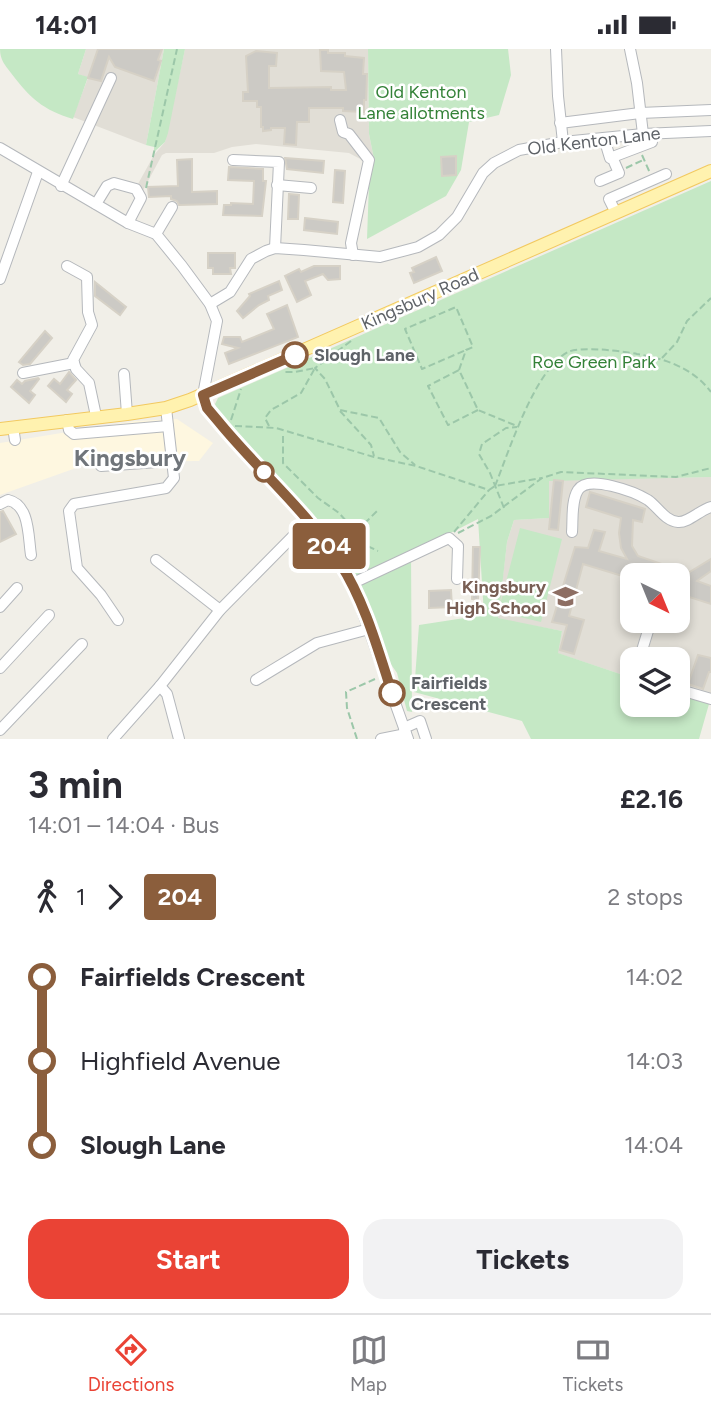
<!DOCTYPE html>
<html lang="en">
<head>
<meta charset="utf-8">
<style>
	body { margin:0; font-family:Figtree,sans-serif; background:#f2f2f3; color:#2b2b33; height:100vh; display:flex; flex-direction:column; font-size:26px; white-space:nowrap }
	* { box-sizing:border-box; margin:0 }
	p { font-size:23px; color:#7c7c81 }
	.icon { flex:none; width:38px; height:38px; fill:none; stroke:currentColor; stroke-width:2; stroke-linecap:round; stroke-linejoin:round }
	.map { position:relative; height:690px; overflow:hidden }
	.side { display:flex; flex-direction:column; background:#fff; flex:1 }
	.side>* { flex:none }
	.badge { padding:0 14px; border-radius:5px; font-size:24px; line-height:46px }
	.needle { width:46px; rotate:137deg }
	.controls { position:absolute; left:620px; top:514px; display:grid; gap:14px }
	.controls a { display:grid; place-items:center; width:70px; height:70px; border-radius:14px; background:#fff; box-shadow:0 4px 10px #0003; font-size:35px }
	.map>.badge { position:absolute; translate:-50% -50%; box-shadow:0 0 0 4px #fff }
	.legs { display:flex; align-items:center; gap:10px; height:77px; padding:0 28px; font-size:23px }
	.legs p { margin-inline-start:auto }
	.summary { display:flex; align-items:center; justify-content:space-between; height:119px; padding:0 28px }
	h1 { font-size:38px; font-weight:700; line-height:52px }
	.action { display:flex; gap:14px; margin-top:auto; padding:14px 28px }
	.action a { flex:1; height:80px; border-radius:21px; background:#ea4335; color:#fff; font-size:28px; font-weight:700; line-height:80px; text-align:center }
	.action a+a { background:#f2f2f3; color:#2b2b33 }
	ul { padding:0 28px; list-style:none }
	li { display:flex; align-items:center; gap:24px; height:84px; font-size:26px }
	li i { display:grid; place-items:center; width:10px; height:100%; margin:0 9px; background:currentColor }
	li i::after { content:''; width:18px; height:18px; margin:-9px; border:5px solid; border-radius:50%; background:#fff }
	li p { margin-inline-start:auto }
	li:first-child i { background:linear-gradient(#0000 50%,currentColor 0) }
	li:last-child i { background:linear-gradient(currentColor 50%,#0000 0) }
	.status { display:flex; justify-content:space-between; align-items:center; height:49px; padding:0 35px; background:#fff; direction:ltr }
	.status svg { height:19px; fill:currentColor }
	.tab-bar { display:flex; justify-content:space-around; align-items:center; height:98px; border-top:2px solid #e1e1e2; background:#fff; font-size:19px; color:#7c7c81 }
	.tab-bar a { display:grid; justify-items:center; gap:4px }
	.tab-bar .active { color:#ea4335 }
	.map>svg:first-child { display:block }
	.commercial { fill:#fef7e0 }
	.education { fill:#e1ded6; fill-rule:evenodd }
	.green { fill:#c5e8c5 }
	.building { fill:#cccac5; stroke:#d6d1c6; stroke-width:2 }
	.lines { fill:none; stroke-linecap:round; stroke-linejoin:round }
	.minor-casing { stroke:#b5b8bc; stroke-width:12 }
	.major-casing { stroke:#f2c960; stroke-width:14 }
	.path { stroke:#9cc7a9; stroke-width:2; stroke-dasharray:7 3.5; stroke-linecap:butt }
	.minor { stroke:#fff; stroke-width:10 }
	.major { stroke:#fff2af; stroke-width:12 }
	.line-1-casing { stroke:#fff; stroke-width:16 }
	.line-1 { stroke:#8b5e3c; stroke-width:10 }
	.stop-1-dot { fill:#fff; stroke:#8b5e3c; stroke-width:3.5 }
	.labels { text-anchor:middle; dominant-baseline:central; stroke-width:5; stroke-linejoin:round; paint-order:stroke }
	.park-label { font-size:18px; fill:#348238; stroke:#fff }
	.street-label { font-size:18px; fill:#5f6368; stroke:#fff }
	.stop-label { font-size:18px; font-weight:bold; fill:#5f6368; stroke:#fff; text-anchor:start }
	.education-label { font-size:18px; font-weight:bold; fill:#785e54; stroke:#fff; text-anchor:end }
	.district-label { font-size:24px; font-weight:bold; fill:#70757a; stroke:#fff }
</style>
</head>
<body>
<div class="status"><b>14:01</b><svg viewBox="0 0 49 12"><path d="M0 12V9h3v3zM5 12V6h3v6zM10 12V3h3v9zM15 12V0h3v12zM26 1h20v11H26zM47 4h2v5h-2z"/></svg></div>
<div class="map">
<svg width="711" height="690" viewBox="0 0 711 690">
	<rect width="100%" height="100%" fill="#f1efe8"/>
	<!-- commercial -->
	<path class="commercial" d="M177,370L213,394L199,412L93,413L0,446V394L135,372Z"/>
	<!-- education -->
	<g class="education">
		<path d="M86,0H164L146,96L73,68L88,29L78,25Z"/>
		<path d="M185,0H368L369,85L374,110L364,112L349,104L256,95L232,98L214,104H166L162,106L140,147L133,144L154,106L165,93Z"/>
		<path d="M711,428V655L677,644V611H632V629L557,604L562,582L498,570L507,493L514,471L548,469V431ZM632,527H677V572H632Z"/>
	</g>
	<!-- green -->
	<g class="green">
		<path d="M0,0H86L78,25L88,28L73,70C43,61 30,49 11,24C5,16 0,11 0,0Z"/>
		<path d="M164,0H185L168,84L165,93L154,103V98L146,96Z"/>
		<path d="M368,0H508L511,26L499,66L469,73L461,121L446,147L367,190L369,134L374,110L369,85Z"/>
		<path d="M711,132V428L549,432V469L514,471L507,493L500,556L520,479L562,490L541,573L499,563L498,569L562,582L558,604L632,629V656H677V644L709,655L699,690H531L522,672L414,643L419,576L484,566L478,470L411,504L412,663L407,662L397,624L388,611L359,536L345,515L307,461L217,361L215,355L218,349Z"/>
	</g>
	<!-- building -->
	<g class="building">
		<path d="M98,0H162L158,11L161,12L154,32L115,18L109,8L101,32L88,29Z"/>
		<path d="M320,1H328V4H345V7L364,9L363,25H367L366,51H364V63L343,62V59H309V73H297L296,96L284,95L285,79H271V81L263,82V78H261V58H257V52H243V43H248L246,7L256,2L277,4L276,17H269V39L331,38V41H346L344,23L321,22Z"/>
		<path d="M456,107V126L442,127L441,108Z"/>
		<path d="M285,109L324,112L323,124L287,120Z"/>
		<path d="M192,110V143L217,142V155L179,156L177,152L171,150V147L149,148L148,138L178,137L177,111Z"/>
		<path d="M229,118L263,120V132H266L262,167L223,166L224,156H231V154L253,155L254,132L228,131Z"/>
		<path d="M335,121L345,122L343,154L333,153Z"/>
		<path d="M289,145L299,146L298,170H288Z"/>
		<path d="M305,169L338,173L337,185L304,181Z"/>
		<path d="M208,204H235V219H230L231,225H213V219H208Z"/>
		<path d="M436,208L442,222L414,234L410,224L414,223L412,219Z"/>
		<path d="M314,217H340V230L328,231L323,225L305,232L311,246L297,253L285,227L299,220L301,223Z"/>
		<path d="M279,232L282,241L268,247L269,251L259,256L243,269L237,262L250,247L249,245Z"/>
		<path d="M95,233L126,258L120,266L95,247Z"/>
		<path d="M287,256L298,288L229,315L225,304L238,299L222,295L224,288H240L242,293L274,280L267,265Z"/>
		<path d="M45,282L52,289L30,315L23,316L19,313Z"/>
		<path d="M69,323L76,331L67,341L72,345L66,353L48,337L54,330L60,335Z"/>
		<path d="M38,329L39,330L30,342L35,346L29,354L11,338L17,331L22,335L25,332Z"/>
		<path d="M554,431L563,432L558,481L549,480Z"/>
		<path d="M590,443L645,460L642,473L633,471L632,497L638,507L688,524L711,510V522L697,532L711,537V555L677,544V527H632V530L583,515L569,567L584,571L574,605L560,601L567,576L552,573L575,498L588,499L594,481L605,483L599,502L627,510L621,499L619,484L621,469L586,458Z"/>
		<path d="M3,462L16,485L0,493V463Z"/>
		<path d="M473,498H480L478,551L472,550Z"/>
		<path d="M451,541L452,558L429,559V542Z"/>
		<path d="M698,606L711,609V623H709L703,640L688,635Z"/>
	</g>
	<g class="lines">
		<defs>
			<g id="minor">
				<path d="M556,0L558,47L563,93"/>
				<path d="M630,0L637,34L643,85"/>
				<path d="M340,71L343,83L349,85L369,111L351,194L353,206"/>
				<path d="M560,74L640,64L711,61"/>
				<path d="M604,89L610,109L652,93"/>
				<path d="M0,99L128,174L156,185L182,217L210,255L217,272L203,346L207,359L320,486L342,517L358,550L408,690"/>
				<path d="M233,111L279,113L275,199"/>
				<path d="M600,132L619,124L612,108"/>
				<path d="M277,136L311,139"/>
				<path d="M61,137L111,29"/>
				<path d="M96,155L107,137L114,134L136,140L141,149L128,174"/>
				<path d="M616,164L609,150L666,125"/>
				<path d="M156,185L172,158"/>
				<path d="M67,217L87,228L88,263L92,276L73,311L76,320L89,334L96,367"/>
				<path d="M0,230L38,123"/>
				<path d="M210,255L230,243L251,210L266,202L275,199L304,201L380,208L418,198L439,186L457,168L483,124L494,114L519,101L563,93L643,85L711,82"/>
				<path d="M23,324L74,314"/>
				<path d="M124,325L127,365"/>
				<path d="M67,371L69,381L74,385L168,377"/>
				<path d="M13,378L15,391"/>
				<path d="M101,417L172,412"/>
				<path d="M0,455L8,451C30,456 28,487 31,506"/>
				<path d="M572,483C573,471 571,452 578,441C588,425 635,443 648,451C658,458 665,472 678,473C688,474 700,461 711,458"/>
				<path d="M156,511L220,561"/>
				<path d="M351,535L449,489L458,497L457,530"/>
				<path d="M0,558L17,539"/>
				<path d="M118,571L101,546L77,519L69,462L74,455L166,439L174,429L166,359"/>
				<path d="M639,611L651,572"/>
				<path d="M0,619L49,566"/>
				<path d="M256,631L317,594L369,580"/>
				<path d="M160,637L167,645L179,690"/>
				<path d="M677,640L711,650"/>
				<path d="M404,679L420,672L426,690"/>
				<path d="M0,681L82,595"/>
				<path d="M113,690L160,637L220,561L308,472"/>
				<path d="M381,690L406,685"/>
			</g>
			<path id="major" d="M0,380L127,365L166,359L190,351L711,122"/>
		</defs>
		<!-- minor casing -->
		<use href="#minor" class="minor-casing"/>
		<!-- major casing -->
		<use href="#major" class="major-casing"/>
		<!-- path -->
		<g class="path">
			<path d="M642,106L650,124"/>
			<path d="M626,119L643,111"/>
			<path d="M146,139L177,0"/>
			<path d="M351,292L315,319L325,330L340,361L379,369L400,403L415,416"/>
			<path d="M662,309L677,293L687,272L711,249"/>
			<path d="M459,321L466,301L473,298L456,258L405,280L422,320L466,301"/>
			<path d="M478,361L448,376L428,337L459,321L478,361L517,377"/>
			<path d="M340,362L371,396L374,407"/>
			<path d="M231,371L241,340"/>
			<path d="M235,377L276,379L374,408L416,417L489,441L495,437L542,429"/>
			<path d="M269,377L265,369L271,361L301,344L315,319L295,323H282"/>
			<path d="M283,387V414L318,449L339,464L356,483L363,495L378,502"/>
			<path d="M495,437C509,402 535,320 568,303C581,297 623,302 637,305C666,310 693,319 711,343"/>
			<path d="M504,459L490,424L479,405L482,395L506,379L517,378"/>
			<path d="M357,482L378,461"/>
			<path d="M454,483L489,441"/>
			<path d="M458,484L491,467L542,429L561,423L676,428L711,419"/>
			<path d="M357,690L347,659L346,643L375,630"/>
		</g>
		<!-- minor -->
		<use href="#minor" class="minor"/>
		<!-- major -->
		<use href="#major" class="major"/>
	</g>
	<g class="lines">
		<defs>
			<path id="line-1" d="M295,306L203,346L207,359L218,372C257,420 307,462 340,514C365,553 378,601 392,644"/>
		</defs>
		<!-- line-1 casing -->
		<use href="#line-1" class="line-1-casing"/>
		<!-- line-1 -->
		<use href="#line-1" class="line-1"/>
	</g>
	<!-- icons -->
	<defs>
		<symbol id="school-bare" viewBox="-9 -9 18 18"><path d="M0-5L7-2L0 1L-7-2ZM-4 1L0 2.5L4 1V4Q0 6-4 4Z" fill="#8d6e63" stroke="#fff" stroke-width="2.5" paint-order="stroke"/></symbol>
	</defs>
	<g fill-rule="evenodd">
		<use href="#school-bare" x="548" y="530" width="35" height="35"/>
	</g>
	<!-- markers -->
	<g class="stop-1-dot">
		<circle cx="295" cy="306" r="12"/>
		<circle cx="264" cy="423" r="9"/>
		<circle cx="392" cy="644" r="12"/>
	</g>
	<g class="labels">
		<!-- park labels -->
		<g class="park-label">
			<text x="421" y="43">Old Kenton<tspan x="421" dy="21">Lane allotments</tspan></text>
			<text x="594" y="313">Roe Green Park</text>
		</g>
		<!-- street labels -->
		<g class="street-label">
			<text transform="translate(594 92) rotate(-7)">Old Kenton Lane</text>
			<text transform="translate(420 250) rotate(-24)">Kingsbury Road</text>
		</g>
		<!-- stop labels -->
		<g class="stop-label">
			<text x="314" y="306">Slough Lane</text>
			<text x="411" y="634">Fairfields<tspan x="411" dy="21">Crescent</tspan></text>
		</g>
		<!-- education labels -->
		<g class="education-label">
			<text x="546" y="538">Kingsbury<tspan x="546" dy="21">High School</tspan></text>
		</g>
		<!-- district labels -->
		<g class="district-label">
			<text x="130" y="408">Kingsbury</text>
		</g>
	</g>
</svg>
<div class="controls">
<a><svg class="needle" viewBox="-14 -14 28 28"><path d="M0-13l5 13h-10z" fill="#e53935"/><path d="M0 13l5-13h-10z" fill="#7c7c81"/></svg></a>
<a><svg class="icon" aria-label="layers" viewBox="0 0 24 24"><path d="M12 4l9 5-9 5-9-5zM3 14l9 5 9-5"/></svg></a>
</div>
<b class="badge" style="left:329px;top:497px;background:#8b5e3c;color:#fff">204</b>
</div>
<section class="side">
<div class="summary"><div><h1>3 min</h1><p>14:01 – 14:04 · Bus</p></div><b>£2.16</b></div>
<div class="legs"><svg class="icon" aria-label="walk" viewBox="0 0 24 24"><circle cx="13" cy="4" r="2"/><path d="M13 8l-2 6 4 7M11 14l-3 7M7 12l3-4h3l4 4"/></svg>1<svg class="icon" aria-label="forward" viewBox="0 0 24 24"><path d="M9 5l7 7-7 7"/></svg><b class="badge" style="background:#8b5e3c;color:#fff">204</b><p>2 stops</p></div>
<ul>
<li><i style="color:#8b5e3c"></i><b>Fairfields Crescent</b><p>14:02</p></li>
<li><i style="color:#8b5e3c"></i><span>Highfield Avenue</span><p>14:03</p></li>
<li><i style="color:#8b5e3c"></i><b>Slough Lane</b><p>14:04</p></li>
</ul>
<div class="action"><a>Start</a><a>Tickets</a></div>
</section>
<nav class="tab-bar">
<a class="active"><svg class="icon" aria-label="directions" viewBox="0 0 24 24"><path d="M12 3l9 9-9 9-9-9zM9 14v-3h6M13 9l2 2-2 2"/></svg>Directions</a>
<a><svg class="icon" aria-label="map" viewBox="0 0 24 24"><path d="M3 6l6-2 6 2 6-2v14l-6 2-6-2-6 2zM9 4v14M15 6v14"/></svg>Map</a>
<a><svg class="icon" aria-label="tickets" viewBox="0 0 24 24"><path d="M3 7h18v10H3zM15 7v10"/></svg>Tickets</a>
</nav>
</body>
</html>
